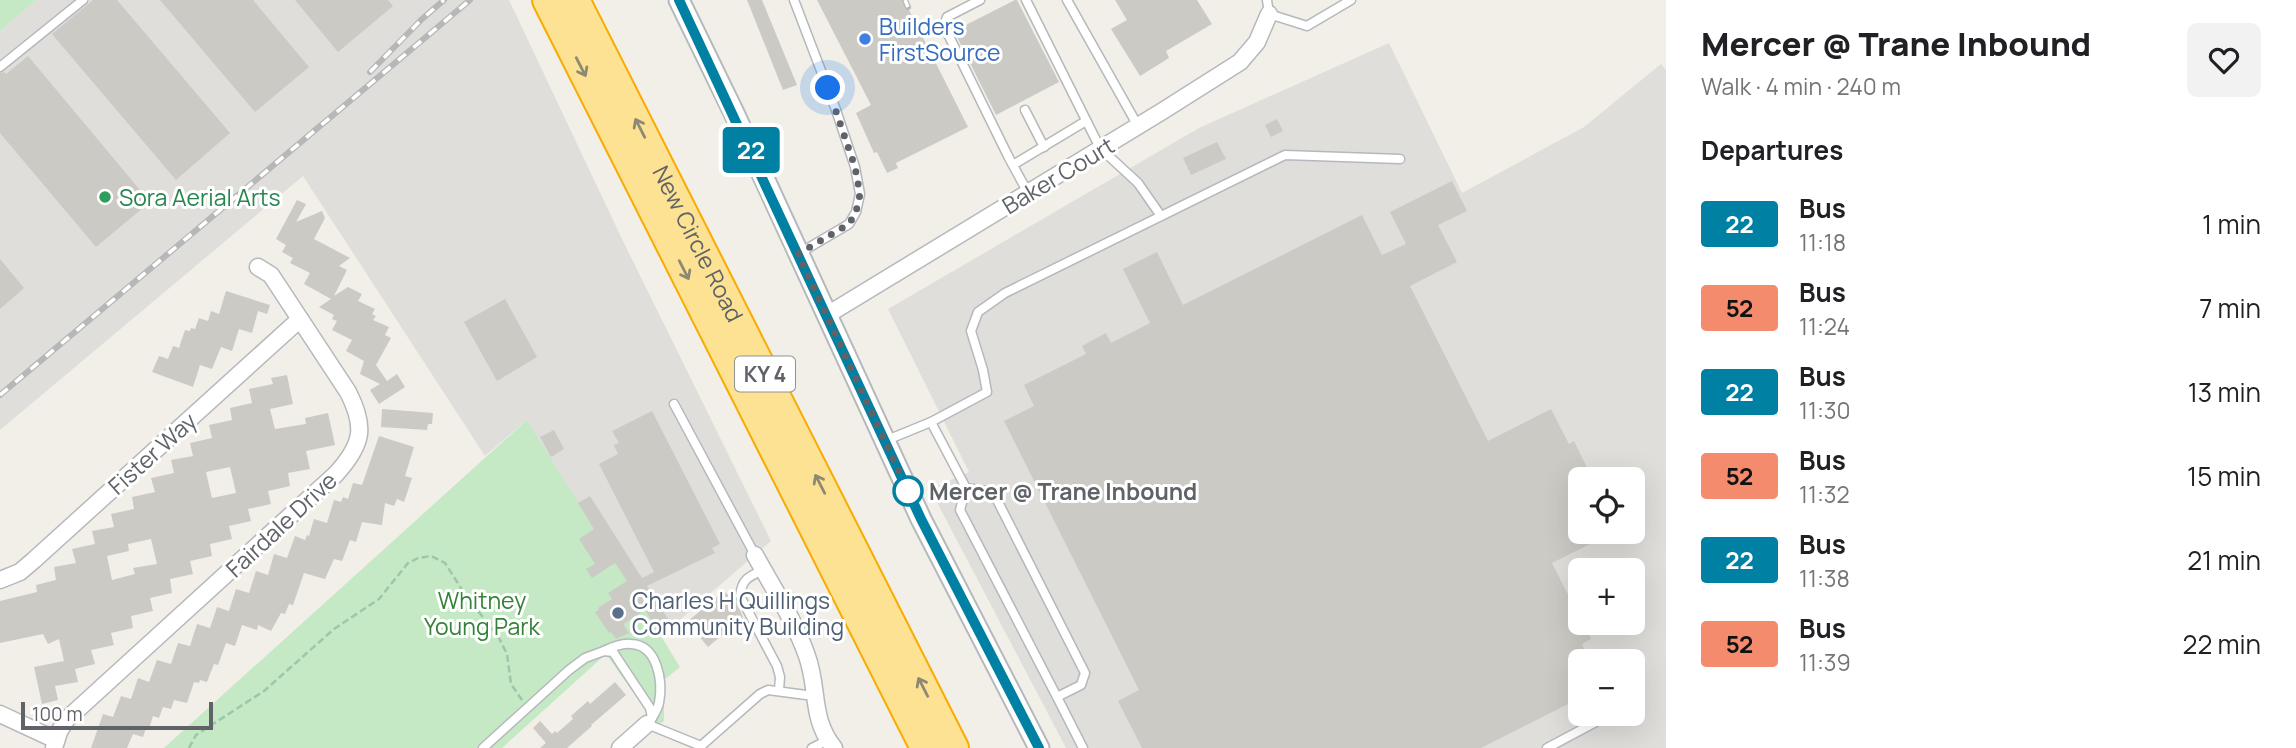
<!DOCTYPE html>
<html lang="en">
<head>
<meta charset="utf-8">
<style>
	body { margin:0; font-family:Manrope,sans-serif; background:#f2f2f2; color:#202124; height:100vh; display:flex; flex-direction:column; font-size:26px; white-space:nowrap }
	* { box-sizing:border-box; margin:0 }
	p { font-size:23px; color:#757577 }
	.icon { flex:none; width:38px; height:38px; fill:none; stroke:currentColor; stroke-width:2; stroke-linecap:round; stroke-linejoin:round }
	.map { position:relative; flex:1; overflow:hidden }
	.side { display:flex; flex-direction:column; background:#fff; width:630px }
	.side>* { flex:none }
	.badge { padding:0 14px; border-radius:5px; font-size:24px; line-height:46px }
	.tools { position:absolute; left:1568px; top:467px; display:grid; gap:14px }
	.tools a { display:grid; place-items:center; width:77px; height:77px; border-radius:10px; background:#fff; box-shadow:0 7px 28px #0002; font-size:35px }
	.scale { position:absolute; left:21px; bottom:18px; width:192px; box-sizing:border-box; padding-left:7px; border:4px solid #5f6368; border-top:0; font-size:19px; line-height:24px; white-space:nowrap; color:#5f6368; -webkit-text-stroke:5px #fff; paint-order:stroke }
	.you { position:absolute; width:35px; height:35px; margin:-18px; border:5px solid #fff; border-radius:50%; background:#1a73e8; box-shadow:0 0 0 10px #1a73e833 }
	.map>.badge { position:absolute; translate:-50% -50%; box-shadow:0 0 0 4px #fff }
	h2 { padding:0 35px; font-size:26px; line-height:63px }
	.round { display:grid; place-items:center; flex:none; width:74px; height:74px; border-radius:10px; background:#f2f2f2 }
	.headline { display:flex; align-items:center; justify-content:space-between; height:119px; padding:0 35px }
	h1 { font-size:33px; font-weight:800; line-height:52px }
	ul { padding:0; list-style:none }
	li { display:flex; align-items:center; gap:21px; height:84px; padding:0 35px }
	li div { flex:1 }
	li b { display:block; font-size:26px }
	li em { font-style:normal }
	li .badge { min-width:77px; font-weight:700; text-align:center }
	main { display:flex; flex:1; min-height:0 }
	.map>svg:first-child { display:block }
	.industrial { fill:#e0deda; fill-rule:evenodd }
	.green { fill:#c5e8c5 }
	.building { fill:#cccac5; fill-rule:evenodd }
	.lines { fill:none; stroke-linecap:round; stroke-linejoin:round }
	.service-casing { stroke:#b5b8bc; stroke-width:11 }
	.minor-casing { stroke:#b5b8bc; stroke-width:19 }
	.tertiary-casing { stroke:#b5b8bc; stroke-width:23 }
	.motorway-casing { stroke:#f9ab00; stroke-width:32 }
	.path { stroke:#9cc7a9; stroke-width:2.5; stroke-dasharray:7 3.5; stroke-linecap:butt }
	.service { stroke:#fff; stroke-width:8 }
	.minor { stroke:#fff; stroke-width:16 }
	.tertiary { stroke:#fff; stroke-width:19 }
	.motorway { stroke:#fde293; stroke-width:28 }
	.rail-casing { stroke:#b6b7b8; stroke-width:6 }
	.rail { stroke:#fff; stroke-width:3.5; stroke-dasharray:10; stroke-linecap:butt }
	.oneway { stroke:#8e8975 }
	.line-casing { stroke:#fff; stroke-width:16 }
	.line { stroke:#0081a4; stroke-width:10 }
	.walk { stroke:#5f6368; stroke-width:7; stroke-dasharray:0 12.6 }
	.shop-dot { fill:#3f7fe0; stroke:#fff; stroke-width:2.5 }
	.leisure-dot { fill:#2e9e5b; stroke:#fff; stroke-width:2.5 }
	.stop-dot { fill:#fff; stroke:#0081a4; stroke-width:3.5 }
	.service-dot { fill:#5c6f8a; stroke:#fff; stroke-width:2.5 }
	.labels { text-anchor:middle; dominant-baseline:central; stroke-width:6; stroke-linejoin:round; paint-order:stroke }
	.shield { fill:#fff; stroke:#8f9295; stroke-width:2 }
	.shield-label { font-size:21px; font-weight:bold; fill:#5f6368 }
	.shop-label { font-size:23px; fill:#366cbe; stroke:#fff; text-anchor:start }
	.street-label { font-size:23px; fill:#5f6368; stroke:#fff }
	.leisure-label { font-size:23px; fill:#27864d; stroke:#fff; text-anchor:start }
	.stop-label { font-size:23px; font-weight:bold; fill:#5f6368; stroke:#fff; text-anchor:start }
	.park-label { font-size:23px; fill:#348238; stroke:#fff }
	.service-label { font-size:23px; fill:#4e5e75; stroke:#fff; text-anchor:start }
</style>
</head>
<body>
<main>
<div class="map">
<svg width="1666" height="748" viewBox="0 0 1666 748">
	<rect width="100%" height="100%" fill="#f1efe8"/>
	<!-- industrial -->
	<g class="industrial">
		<path d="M36,0H509L622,239L771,541L660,637L527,420L485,456L303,176L0,430V31Z"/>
		<path d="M1389,43L1462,193L1584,127L1661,64L1666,70V748H1066L930,489L969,472L888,309L1199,128ZM1580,480H1633V532H1580ZM1580,570H1633V623H1580ZM1580,662H1633V714H1580Z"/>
	</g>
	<!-- green -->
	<g class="green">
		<path d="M0,0H36L0,31Z"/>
		<path d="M527,420L680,667L664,680V721L657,726L606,654L502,748H164Z"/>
	</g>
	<!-- building -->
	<g class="building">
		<path d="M93,0H117L230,133L176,180L52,34Z"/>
		<path d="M160,0H253L309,67L255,112Z"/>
		<path d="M295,0H388L393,6L338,52Z"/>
		<path d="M747,0H762L797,85L783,90Z"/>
		<path d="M817,0H904L968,127L896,163L898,168L887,173L877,152L874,153L856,113L871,105Z"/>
		<path d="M1015,0H1017L1059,82L996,115L954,31Z"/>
		<path d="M1115,0H1197L1212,24L1166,51L1169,58L1140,76L1111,29L1127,20Z"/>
		<path d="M28,56L150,202L96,247L0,133V73L4,72L6,74Z"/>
		<path d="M1277,119L1283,131L1271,137L1265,125Z"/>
		<path d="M1217,142L1226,159L1191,175L1183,158Z"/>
		<path d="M1452,181L1467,211L1438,225L1457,262L1410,286L1488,441L1551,409L1569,444L1574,441L1593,480H1580V532H1614L1552,563L1580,618V623H1583L1591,639L1582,644L1590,662H1580V698L1481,748H1142L1118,701L1139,690L1004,421L1034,406L1024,385L1086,354L1082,346L1106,333L1111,343L1150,323L1123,269L1157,252L1183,305L1362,215L1382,255L1406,244L1390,212Z"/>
		<path d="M297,200L306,204L296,222L322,211L325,218L314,239L350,258L339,266L347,270L334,296L348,287L362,294L358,301L375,309L372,314L376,316L373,320L389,327L385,335L391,338L376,365L387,381L397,374L405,387L379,404L370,390L380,384L360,374L364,361L346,351L352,340L332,330L337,321L332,319L334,315L319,307L331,299L304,284L310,273L290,263L293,258L282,252L286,245L276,239Z"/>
		<path d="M0,259L24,288L0,309Z"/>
		<path d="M226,291L270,305L267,314L258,311L252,333L239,329L232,351L221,347L212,369L200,365L193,387L152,372L159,356L168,359L173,346L179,348L185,330L190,331L191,328L195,329L199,318L208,321L211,311L219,314Z"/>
		<path d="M505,299L537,357L497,381L464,322Z"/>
		<path d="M287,375L293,404L270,409L275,429L306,424L305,418L328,413L335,445L306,451L310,469L288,473L290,486L268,491L271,504L248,509L251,521L229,526L232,539L210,544L212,556L190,561L193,574L170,579L172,593L150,598L153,611L131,616L133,628L111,633L114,645L91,650L95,664L75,669L78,682L55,686L58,700L42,704L34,667L64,661L59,639L48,644L43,634L0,643V601L37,592L36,585L56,580L54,567L76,563L72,549L95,544L92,531L114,527L111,514L134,509L132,497L155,492L151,478L174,473L171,460L193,456L190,443L212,438L209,425L232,420L230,408L252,403L249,389L273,384L271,378ZM230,467L236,493L212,498L206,472ZM151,539L157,564L133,568L135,574L112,580L107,556L129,551L128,544Z"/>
		<path d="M382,409L433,413L432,424H428L427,430L381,427Z"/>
		<path d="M652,411L720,544L712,548L715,553L647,586L670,622L659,633L645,610L623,624L629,633L616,639L611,632L609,633L595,612L599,610L598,608L612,599L608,593L627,581L615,563L592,578L586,569L595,564L579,539L594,529L578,503L590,496L642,578L654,572L599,464L618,454L614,445L619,443L612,431Z"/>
		<path d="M554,430L564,449L551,457L540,437Z"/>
		<path d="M379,436L414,447L405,476L412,478L404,502L397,499L394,506L385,503L382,525L362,522L356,542L350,540L342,561L334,559L325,579L304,573L293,605L289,604L285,614L281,613L271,631L258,625L257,630L242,625L235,646L226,643L218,665L214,664L207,682L200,680L199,683L194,682L187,703L174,700L171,709L163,707L159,718L153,716L149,729L146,728L143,737L133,734L127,748H91L103,714L113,717L121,696L131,699L138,678L149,682L157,660L171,664L178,643L190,646L197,624L210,628L217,607L229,611L236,589L249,593L256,571L268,575L274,554L287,558L295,536L305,540L307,535L309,536L314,519L327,523L334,500L341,502L343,497L348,499L353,483L362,485Z"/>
		<path d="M724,591L730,597L732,595L734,596L743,617L708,647L687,622Z"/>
		<path d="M615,682L626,695L591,725L592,726L567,748H540L546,743L533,728L540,721L552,734L555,731L557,733L573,719L571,716L588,701L590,704Z"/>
	</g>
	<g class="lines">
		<defs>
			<g id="service">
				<path d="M794,0L836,110L855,167L860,194L856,212L849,224L798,254"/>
				<path d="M980,0L947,17L945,23L946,30L1008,156L1028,193"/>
				<path d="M1026,0L1100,148L1138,183L1161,216"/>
				<path d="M1067,0L1138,126"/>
				<path d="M1267,0L1269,14L1307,26L1351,0"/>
				<path d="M0,67L83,0"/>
				<path d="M1025,110L1044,147"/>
				<path d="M1013,165L1086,121"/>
				<path d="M674,404L755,555"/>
				<path d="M931,422L966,488L993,492L1085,673L1081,685L1057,697L1083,748"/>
				<path d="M887,440L931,422L987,392L983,370L971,331L978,312L1005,293L1285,155L1400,159"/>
				<path d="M966,488L960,510L1057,697"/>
				<path d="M763,570C748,577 742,579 740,596L777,666L780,677L779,690"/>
				<path d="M604,651C612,647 622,643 631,644C658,645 663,682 659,703C658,708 655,713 652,718"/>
				<path d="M483,748L569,670L585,658L604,651L613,652L650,708L652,718L647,724L701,746L760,694L768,690L814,696"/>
				<path d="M812,748L828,740"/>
				<path d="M1547,748L1611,714"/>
			</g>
			<g id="minor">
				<path d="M827,315L1161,112L1240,62L1257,42L1269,14"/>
				<path d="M755,555C773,588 795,621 807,656C819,689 810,718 834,748"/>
				<path d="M0,580L20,572L34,560L300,319"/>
				<path d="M0,714L56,740"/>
				<path d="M54,748L59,732L66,720L336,474C363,444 366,427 348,392L271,275L258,267"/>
				<path d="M620,748L647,724"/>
			</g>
			<path id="tertiary" d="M679,0L734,113L921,519L1039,748"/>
			<g id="motorway">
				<path d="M547,0L925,748"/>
				<path id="s1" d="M575,0L954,748"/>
			</g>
		</defs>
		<!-- service casing -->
		<use href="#service" class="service-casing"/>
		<!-- minor casing -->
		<use href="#minor" class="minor-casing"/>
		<!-- tertiary casing -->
		<use href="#tertiary" class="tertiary-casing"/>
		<!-- motorway casing -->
		<use href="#motorway" class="motorway-casing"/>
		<!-- path -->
		<path class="path" d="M189,748L196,735L264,691L334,629L379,599L408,563L418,558L431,556L445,563L466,596L498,636L507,654L511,684L522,700"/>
		<!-- service -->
		<use href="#service" class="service"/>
		<!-- minor -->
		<use href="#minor" class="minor"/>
		<!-- tertiary -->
		<use href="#tertiary" class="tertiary"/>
		<!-- motorway -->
		<use href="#motorway" class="motorway"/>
		<defs>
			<g id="rail">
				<path d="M905,0L908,7"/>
				<path d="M370,72L422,19L444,0"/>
				<path d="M0,395L470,0"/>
			</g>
		</defs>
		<!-- rail casing -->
		<use href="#rail" class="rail-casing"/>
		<!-- rail -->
		<use href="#rail" class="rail"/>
	</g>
	<!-- one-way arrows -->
	<defs><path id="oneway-shaft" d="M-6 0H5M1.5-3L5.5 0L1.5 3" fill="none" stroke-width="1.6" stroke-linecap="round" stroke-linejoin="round" transform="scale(1.75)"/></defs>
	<g class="oneway">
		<use href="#oneway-shaft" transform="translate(581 67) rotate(63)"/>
		<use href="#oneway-shaft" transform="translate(640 128) rotate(-117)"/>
		<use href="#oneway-shaft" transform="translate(684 270) rotate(63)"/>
		<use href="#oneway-shaft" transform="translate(820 484) rotate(-117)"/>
		<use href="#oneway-shaft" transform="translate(923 687) rotate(-117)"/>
	</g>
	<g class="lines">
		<defs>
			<path id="line" d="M679,0L921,519L1039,748"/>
		</defs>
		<!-- line casing -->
		<use href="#line" class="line-casing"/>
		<!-- line -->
		<use href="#line" class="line"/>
		<!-- walk -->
		<path class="walk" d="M828,88L855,167L860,194L856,212L849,224L798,254L908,491"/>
	</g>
	<!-- markers -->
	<circle class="shop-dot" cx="865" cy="39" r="7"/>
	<circle class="leisure-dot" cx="105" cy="197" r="7"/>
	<circle class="stop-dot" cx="908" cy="491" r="14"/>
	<circle class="service-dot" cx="618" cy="613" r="7"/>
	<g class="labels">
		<!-- shield labels -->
		<rect class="shield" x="735" y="356.5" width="60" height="35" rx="5"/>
		<g class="shield-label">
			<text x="765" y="374">KY 4</text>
		</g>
		<!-- shop labels -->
		<g class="shop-label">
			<text x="879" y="26">Builders<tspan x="879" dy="26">FirstSource</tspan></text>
		</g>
		<!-- street labels -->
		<g class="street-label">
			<text transform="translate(1058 175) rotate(-31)">Baker Court</text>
			<text stroke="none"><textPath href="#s1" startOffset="273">New Circle Road</textPath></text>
			<text transform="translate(152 453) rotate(-42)">Fister Way</text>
			<text transform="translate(281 524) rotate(-43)">Fairdale Drive</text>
		</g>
		<!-- leisure labels -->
		<g class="leisure-label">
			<text x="119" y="197">Sora Aerial Arts</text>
		</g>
		<!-- stop labels -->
		<g class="stop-label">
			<text x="929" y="491">Mercer @ Trane Inbound</text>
		</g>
		<!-- park labels -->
		<g class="park-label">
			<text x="482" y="600">Whitney<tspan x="482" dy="26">Young Park</tspan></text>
		</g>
		<!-- service labels -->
		<g class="service-label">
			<text x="632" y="600">Charles H Quillings<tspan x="632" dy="26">Community Building</tspan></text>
		</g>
	</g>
</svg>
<div class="tools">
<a><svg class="icon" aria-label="locate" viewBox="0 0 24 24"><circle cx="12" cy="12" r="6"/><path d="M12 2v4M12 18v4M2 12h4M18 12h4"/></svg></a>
<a>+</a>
<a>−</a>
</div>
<div class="scale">100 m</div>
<div class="you" style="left:828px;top:88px"></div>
<b class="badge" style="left:751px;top:150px;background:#0081a4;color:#fff">22</b>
</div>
<section class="side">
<div class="headline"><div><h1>Mercer @ Trane Inbound</h1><p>Walk · 4 min · 240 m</p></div><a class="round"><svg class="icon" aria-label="heart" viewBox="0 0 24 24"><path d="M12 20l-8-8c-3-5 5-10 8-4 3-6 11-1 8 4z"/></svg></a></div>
<h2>Departures</h2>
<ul>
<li><span class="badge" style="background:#0081a4;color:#fff">22</span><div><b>Bus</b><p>11:18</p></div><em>1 min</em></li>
<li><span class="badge" style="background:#f58b6d;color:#111">52</span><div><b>Bus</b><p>11:24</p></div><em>7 min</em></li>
<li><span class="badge" style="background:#0081a4;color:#fff">22</span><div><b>Bus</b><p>11:30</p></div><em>13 min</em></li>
<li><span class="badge" style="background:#f58b6d;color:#111">52</span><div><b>Bus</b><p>11:32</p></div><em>15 min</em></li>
<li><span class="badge" style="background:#0081a4;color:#fff">22</span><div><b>Bus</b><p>11:38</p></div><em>21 min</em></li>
<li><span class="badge" style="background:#f58b6d;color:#111">52</span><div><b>Bus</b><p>11:39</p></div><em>22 min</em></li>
</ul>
</section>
</main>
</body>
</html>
